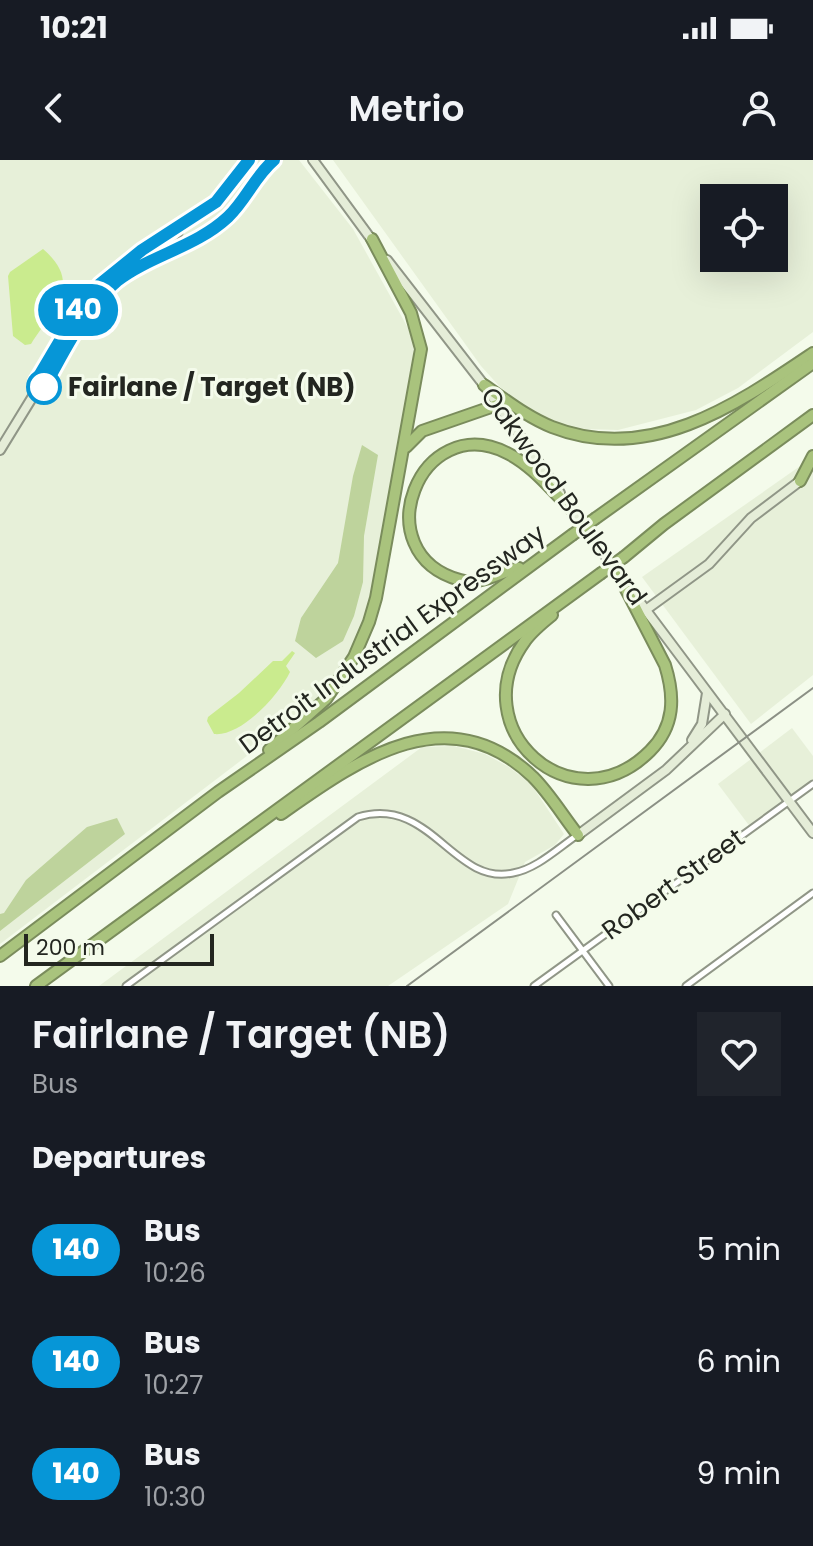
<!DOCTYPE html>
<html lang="en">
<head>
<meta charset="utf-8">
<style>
	body { margin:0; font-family:Poppins,sans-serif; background:#20242c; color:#f1f3f6; height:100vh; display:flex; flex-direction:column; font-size:30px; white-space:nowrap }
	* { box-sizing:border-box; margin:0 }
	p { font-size:26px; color:#9ea1a6 }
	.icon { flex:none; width:44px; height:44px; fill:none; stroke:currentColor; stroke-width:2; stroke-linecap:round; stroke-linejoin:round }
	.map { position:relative; height:826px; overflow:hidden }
	.details { display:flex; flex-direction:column; background:#171b24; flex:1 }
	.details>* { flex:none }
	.badge { padding:0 16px; border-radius:26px; font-size:28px; line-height:52px }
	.fabs { position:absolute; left:700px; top:24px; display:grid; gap:16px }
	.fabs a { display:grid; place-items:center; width:88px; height:88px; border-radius:0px; background:#171b24; box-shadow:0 8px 32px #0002; font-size:40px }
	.scale { position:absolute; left:24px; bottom:20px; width:190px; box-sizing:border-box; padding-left:8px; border:4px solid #232620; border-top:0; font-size:22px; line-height:28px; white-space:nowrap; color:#232620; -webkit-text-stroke:6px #f4fbeb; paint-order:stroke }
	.map>.badge { position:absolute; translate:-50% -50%; box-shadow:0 0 0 4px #fff }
	h2 { padding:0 32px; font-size:30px; line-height:72px }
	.round { display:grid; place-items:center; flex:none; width:84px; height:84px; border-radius:0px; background:#20242c }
	.headline { display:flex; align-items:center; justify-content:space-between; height:136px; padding:0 32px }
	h1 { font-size:38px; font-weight:600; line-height:60px }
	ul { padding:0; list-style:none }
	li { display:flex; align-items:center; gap:24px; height:112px; padding:0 32px }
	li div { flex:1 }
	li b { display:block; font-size:30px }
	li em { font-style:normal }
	li .badge { min-width:88px; font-weight:700; text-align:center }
	.status { display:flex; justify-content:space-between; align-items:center; height:56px; padding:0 40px; background:#171b24; direction:ltr }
	.status svg { height:22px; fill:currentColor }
	header { display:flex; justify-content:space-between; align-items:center; height:104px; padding:0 32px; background:#171b24; font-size:36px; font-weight:600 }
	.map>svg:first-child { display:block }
	.built { fill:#e7f0d9; fill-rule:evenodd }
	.green { fill:#bed39c }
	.water { fill:#caeb8e }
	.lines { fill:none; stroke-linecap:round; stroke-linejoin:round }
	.street-casing { stroke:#909687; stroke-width:9 }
	.secondary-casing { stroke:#909687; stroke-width:12 }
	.highway-casing { stroke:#7a8c5c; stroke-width:14 }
	.street { stroke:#fff; stroke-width:5 }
	.secondary { stroke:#e5edd8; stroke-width:8 }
	.highway { stroke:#a9c37d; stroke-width:10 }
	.rail { stroke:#8b9085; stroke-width:2 }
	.highway-bridge-casing { stroke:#7a8c5c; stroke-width:14; stroke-linecap:butt }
	.highway-bridge { stroke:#a9c37d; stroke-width:10 }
	.line-casing { stroke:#fff; stroke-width:18 }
	.line { stroke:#0696d7; stroke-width:12 }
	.stop-dot { fill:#fff; stroke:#0696d7; stroke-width:4 }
	.labels { text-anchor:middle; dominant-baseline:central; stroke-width:6; stroke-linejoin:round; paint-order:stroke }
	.stop-label { font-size:26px; font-weight:bold; fill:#232620; stroke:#f4fbeb; text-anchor:start }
	.street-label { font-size:26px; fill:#232620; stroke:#f4fbeb }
</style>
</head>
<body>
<div class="status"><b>10:21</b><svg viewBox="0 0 49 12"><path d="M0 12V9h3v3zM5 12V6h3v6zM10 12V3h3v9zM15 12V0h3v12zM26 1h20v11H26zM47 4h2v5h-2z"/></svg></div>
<header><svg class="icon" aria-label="back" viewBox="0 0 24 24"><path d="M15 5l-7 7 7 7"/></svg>Metrio<svg class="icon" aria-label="person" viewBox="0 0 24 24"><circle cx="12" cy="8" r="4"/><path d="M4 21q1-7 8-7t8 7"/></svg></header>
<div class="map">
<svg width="813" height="826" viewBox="0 0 813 826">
	<rect width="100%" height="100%" fill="#f4fbeb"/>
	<!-- built -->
	<g class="built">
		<path d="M0,0H299L353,69L408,168L413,184V207L369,446L361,470L336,517L302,554L0,784Z"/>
		<path d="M333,0H813V172L738,228L696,250L618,270L585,269L552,261L523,246L500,227L481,206ZM714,38H774V98H714Z"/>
		<path d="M813,297V515L751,564L642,417Z"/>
		<path d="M792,568L813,596V624L751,668L718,624Z"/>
		<path d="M454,586L485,594L509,607L531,624L564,674L555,685L525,702L508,744L388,826H99L422,587Z"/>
	</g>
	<!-- green -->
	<g class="green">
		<path d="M362,285L378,295L364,376L363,422L354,456L343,481L316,498L295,481L301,458L338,403L353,316Z"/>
		<path d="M117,658L125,674L0,771V754L4,753L26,720L87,667Z"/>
	</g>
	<!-- water -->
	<g class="water">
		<path d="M43,89C84,124 53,149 31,184L25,185L13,176L8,116L10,112Z"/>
		<path d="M292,491L295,493L286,506L290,512C279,535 241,577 214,574L207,561L208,557L239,533L273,501H282Z"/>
	</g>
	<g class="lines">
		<defs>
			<g id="street">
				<path d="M556,755L609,826"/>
				<path d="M126,826L358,657C431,635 453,726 513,713C536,709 557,689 576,676"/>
				<path d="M534,826L813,624"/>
				<path d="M686,826L813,733"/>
			</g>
			<g id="secondary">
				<path d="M313,0L374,83"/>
				<path d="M176,90L168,82L178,72"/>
				<path d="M387,100L484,225L560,333"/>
				<path d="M38,228L36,221L78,150L100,124L164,75L216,42L249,0"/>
				<path d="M0,290L38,228L44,227C66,190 85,142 122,118C156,96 198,85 228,57C246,40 255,16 274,0"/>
				<path d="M571,347L614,408"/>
				<path d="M627,425L813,673"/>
				<path d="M647,449L709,404L751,358L800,321"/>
				<path d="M692,580L702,564L707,533"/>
				<path d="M578,675L666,610L725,554"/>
			</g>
			<g id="highway">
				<path d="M484,225C506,240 527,257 552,267C649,305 736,245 813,193"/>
				<path d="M406,287L422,271L497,245"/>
				<path d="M800,321L813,296"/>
				<path d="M596,358L813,203"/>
				<path d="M624,397L664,364L813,255"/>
				<path d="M519,408C499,412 481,426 460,420C363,393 420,249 507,293C532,305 552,331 572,350"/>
				<path d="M552,455C542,463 532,471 525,481C461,568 572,669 650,591C675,566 675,537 665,505L617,412"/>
				<path d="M269,590L326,539L354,497L369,462L376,438L421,189L411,153L372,79"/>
				<path d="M281,654C358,600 447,535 533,617C550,634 563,656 578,675"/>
				<path d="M0,796L218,632L319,562L572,375"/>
				<path d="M36,826L600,414"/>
			</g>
		</defs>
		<!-- street casing -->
		<use href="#street" class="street-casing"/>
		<!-- secondary casing -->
		<use href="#secondary" class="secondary-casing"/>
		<!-- highway casing -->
		<use href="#highway" class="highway-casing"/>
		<!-- street -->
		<use href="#street" class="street"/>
		<!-- secondary -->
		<use href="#secondary" class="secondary"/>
		<!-- highway -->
		<use href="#highway" class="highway"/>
		<!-- rail -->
		<path class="rail" d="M407,826L813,528"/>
		<defs>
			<g id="highway-bridge">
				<path d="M572,375L596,358"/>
				<path d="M600,414L624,397"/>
			</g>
		</defs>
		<!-- highway-bridge casing -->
		<use href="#highway-bridge" class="highway-bridge-casing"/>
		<!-- highway-bridge -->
		<use href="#highway-bridge" class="highway-bridge"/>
	</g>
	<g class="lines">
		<defs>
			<path id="line" d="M249,0L216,42L142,90L100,124L78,150L36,221L38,228L44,227C65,191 84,148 117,121C151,95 196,87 228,57C246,40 255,16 274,0"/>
		</defs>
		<!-- line casing -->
		<use href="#line" class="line-casing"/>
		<!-- line -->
		<use href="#line" class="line"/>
	</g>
	<!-- markers -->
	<circle class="stop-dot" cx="44" cy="227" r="16"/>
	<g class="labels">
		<!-- stop labels -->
		<g class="stop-label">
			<text x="68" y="227">Fairlane / Target (NB)</text>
		</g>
		<!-- street labels -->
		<g class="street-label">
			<text transform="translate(564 336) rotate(54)">Oakwood Boulevard</text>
			<text transform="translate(392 479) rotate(-36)">Detroit Industrial Expressway</text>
			<text transform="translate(673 724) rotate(-36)">Robert Street</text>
		</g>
	</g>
</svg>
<div class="fabs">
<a><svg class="icon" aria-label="locate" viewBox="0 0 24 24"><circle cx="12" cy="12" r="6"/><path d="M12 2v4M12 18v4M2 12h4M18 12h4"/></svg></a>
</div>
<div class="scale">200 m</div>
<b class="badge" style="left:78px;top:150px;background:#0696d7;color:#fff">140</b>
</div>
<section class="details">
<div class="headline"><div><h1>Fairlane / Target (NB)</h1><p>Bus</p></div><a class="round"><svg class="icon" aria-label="heart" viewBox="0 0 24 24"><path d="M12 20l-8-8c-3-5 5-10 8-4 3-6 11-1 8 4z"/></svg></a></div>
<h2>Departures</h2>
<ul>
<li><span class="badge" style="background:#0696d7;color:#fff">140</span><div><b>Bus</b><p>10:26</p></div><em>5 min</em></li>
<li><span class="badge" style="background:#0696d7;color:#fff">140</span><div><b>Bus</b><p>10:27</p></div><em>6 min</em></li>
<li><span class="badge" style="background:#0696d7;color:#fff">140</span><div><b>Bus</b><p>10:30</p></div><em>9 min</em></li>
</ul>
</section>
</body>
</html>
